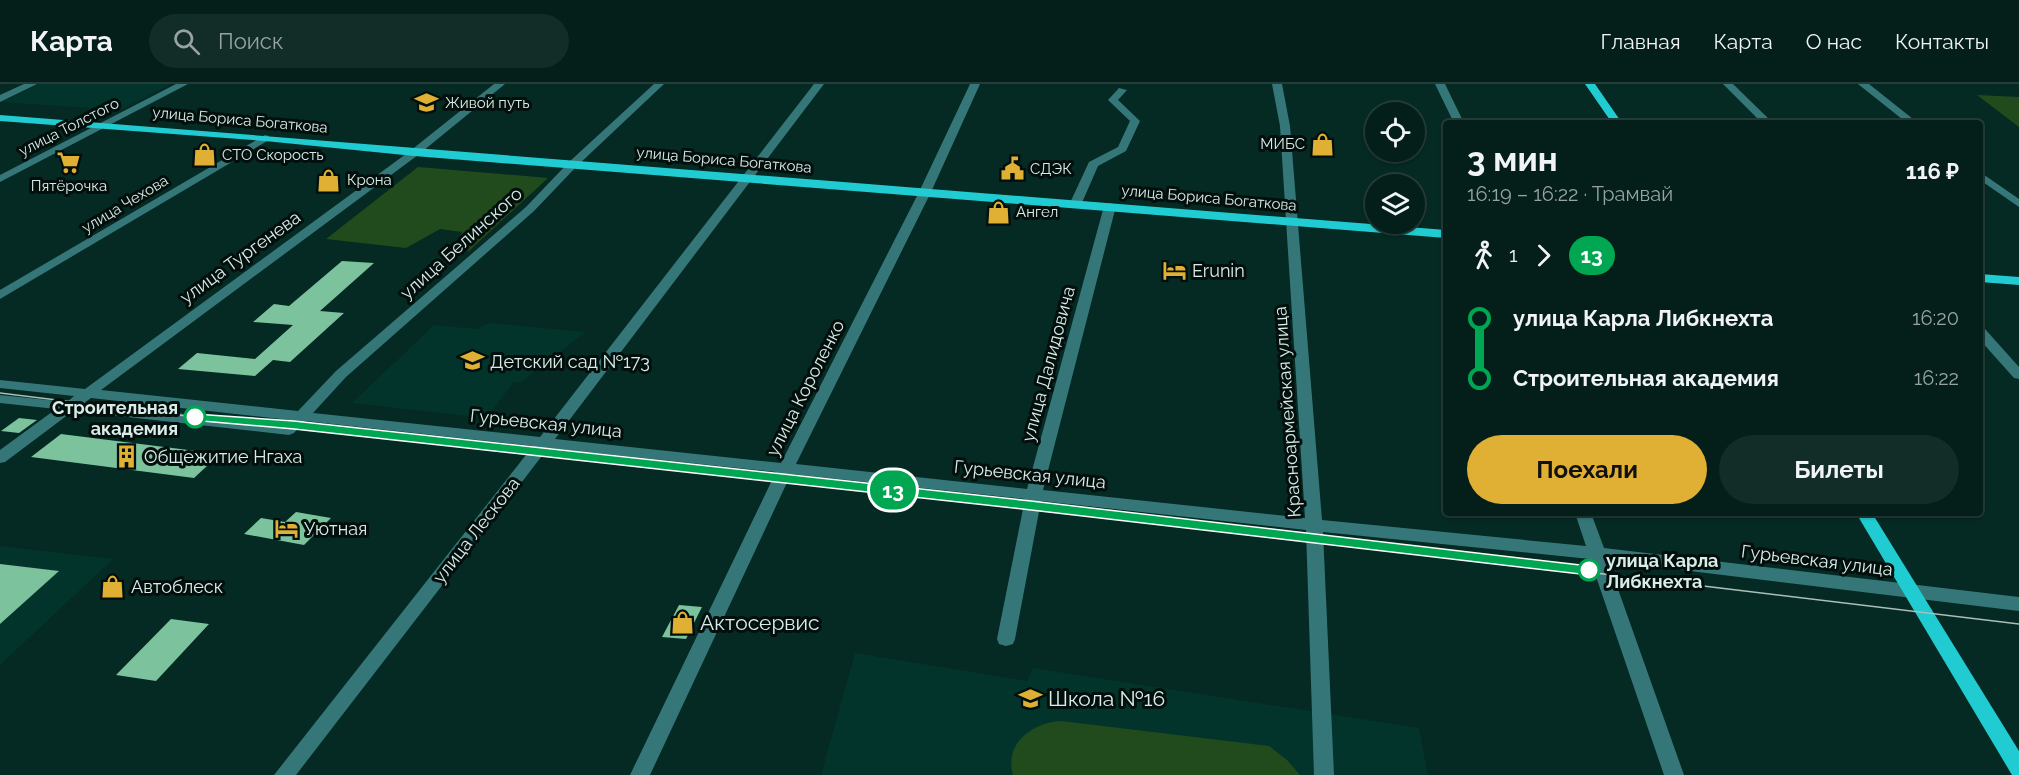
<!DOCTYPE html>
<html lang="ru">
<head>
<meta charset="utf-8">
<style>
	body { margin:0; font-family:Raleway,sans-serif; background:#122c27; color:#f1f3f6; height:100vh; display:flex; flex-direction:column; font-size:22px; white-space:nowrap }
	* { box-sizing:border-box; margin:0 }
	p { font-size:20px; color:#97a2a2 }
	.icon { flex:none; width:33px; height:33px; fill:none; stroke:currentColor; stroke-width:2; stroke-linecap:round; stroke-linejoin:round }
	.map { position:relative; flex:1; overflow:hidden }
	.side { position:absolute; left:1443px; top:36px; width:540px; height:396px; display:flex; flex-direction:column; background:#041f1a; border-radius:6px; box-shadow:0 2px 4px #0004,0 0 0 2px #253d39 }
	.side>* { flex:none }
	.badge { padding:0 12px; border-radius:20px; font-size:21px; line-height:39px }
	.fabs { position:absolute; left:1365px; top:18px; display:grid; gap:12px }
	.fabs a { display:grid; place-items:center; width:60px; height:60px; border-radius:50%; background:#041f1a; box-shadow:0 2px 4px #0004,0 0 0 2px #253d39; font-size:30px }
	.map>.badge { position:absolute; translate:-50% -50%; box-shadow:0 0 0 3px #fff }
	.legs { display:flex; align-items:center; gap:9px; height:66px; padding:0 24px; font-size:20px }
	.legs p { margin-inline-start:auto }
	.headline { display:flex; align-items:center; justify-content:space-between; height:102px; padding:0 24px }
	h1 { font-size:33px; font-weight:700; line-height:45px }
	.action { display:flex; gap:12px; margin-top:auto; padding:12px 24px }
	.action a { flex:1; height:69px; border-radius:36px; background:#e0b034; color:#111; font-size:24px; font-weight:700; line-height:69px; text-align:center }
	.action a+a { background:#122c27; color:#f1f3f6 }
	ul { padding:0 24px; list-style:none }
	li { display:flex; align-items:center; gap:21px; height:60px; font-size:22px }
	li i { display:grid; place-items:center; width:9px; height:100%; margin:0 8px; background:currentColor }
	li i::after { content:''; width:15px; height:15px; margin:-8px; border:4px solid; border-radius:50%; background:#041f1a }
	li p { margin-inline-start:auto }
	li:first-child i { background:linear-gradient(#0000 50%,currentColor 0) }
	li:last-child i { background:linear-gradient(currentColor 50%,#0000 0) }
	header { display:flex; align-items:center; gap:36px; box-sizing:border-box; height:84px; padding:0 30px; background:#041f1a; border-bottom:2px solid #253d39 }
	header strong { font-size:28px }
	nav { display:flex; gap:33px; margin-inline-start:auto; font-size:21px }
	.search { width:420px; height:54px; background:#122c27; display:flex; align-items:center; gap:15px; box-sizing:border-box; padding:0 21px; border-radius:33px; color:#97a2a2; font-size:22px }
	.map>svg:first-child { display:block }
	.built { fill:#03342c }
	.green { fill:#214b1d }
	.building { fill:#7bc29d }
	.lines { fill:none; stroke-linecap:round; stroke-linejoin:round }
	.minor { fill:#357779; fill-rule:evenodd }
	.major { fill:#20ccd1; fill-rule:evenodd }
	.tram { stroke:#a8bfba; stroke-width:1.5 }
	.line-1 { fill:#00a651; stroke:#fff; stroke-width:1.5 }
	.stop-1-dot { fill:#fff; stroke:#00a651; stroke-width:3 }
	.labels { text-anchor:middle; dominant-baseline:central; stroke-width:6; stroke-linejoin:round; paint-order:stroke }
	.far-poi-label { font-size:15px; fill:#d9ece7; stroke:#030f0c; text-anchor:start }
	.far-street-label { font-size:15px; fill:#d9ece7; stroke:#030f0c }
	.street-label { font-size:18px; fill:#d9ece7; stroke:#030f0c }
	.poi-label { font-size:18px; fill:#d9ece7; stroke:#030f0c; text-anchor:start }
	.stop-label { font-size:18px; font-weight:bold; fill:#d9ece7; stroke:#030f0c; text-anchor:end }
	.near-poi-label { font-size:21px; fill:#d9ece7; stroke:#030f0c; text-anchor:start }
</style>
</head>
<body>
<header>
<strong>Карта</strong>
<div class="search"><svg class="icon" aria-label="search" viewBox="0 0 24 24"><circle cx="10" cy="10" r="6"/><path d="M15 15l6 6"/></svg>Поиск</div>
<nav><a>Главная</a><a>Карта</a><a>О нас</a><a>Контакты</a></nav>
</header>
<div class="map">
<svg width="2019" height="691" viewBox="0 0 2019 691">
	<rect width="100%" height="100%" fill="#052923"/>
	<!-- built -->
	<g class="built">
		<path d="M39,0H171L121,26L1,18Z"/>
		<path d="M490,239L586,248L521,298H514L486,334L352,319L434,241L476,245Z"/>
		<path d="M0,462L113,475L0,581Z"/>
		<path d="M855,569L1027,597L1033,584L1419,644L1428,691H821Z"/>
	</g>
	<!-- green -->
	<g class="green">
		<path d="M1977,11L2019,13V43Z"/>
		<path d="M418,83L548,94L469,167H453L462,148L440,145L406,164L326,155Z"/>
		<path d="M1061,637L1269,662L1287,676L1300,691H1013C1004,659 1032,639 1061,637Z"/>
	</g>
	<!-- building -->
	<g class="building">
		<path d="M342,177L374,179L320,227L344,229L290,278L273,276L255,292L178,285L197,269L255,275L293,241L253,238L274,220L289,222Z"/>
		<path d="M19,334L37,336L19,349L1,347Z"/>
		<path d="M61,350L220,370L194,394L31,373Z"/>
		<path d="M296,428L331,434L304,461L244,450L261,434L285,438Z"/>
		<path d="M0,480L59,487L0,540Z"/>
		<path d="M679,521L702,523L686,555L662,553Z"/>
		<path d="M171,535L209,540L156,597L116,591Z"/>
	</g>
	<g class="lines">
		<!-- minor -->
		<g class="minor">
			<path d="M24,0H37L0,18V11Z"/>
			<path d="M176,0H188L0,98V91Z"/>
			<path d="M494,0H505L418,71L101,306L298,327L336,287L526,123L569,78L654,0H664L577,82L534,127L346,293L313,329L540,353L814,0H824L555,355L781,379L919,108L970,0H980L931,108L796,380L1027,405L1104,122L1110,119L1116,122L1043,406L1305,434L1280,42L1272,0H1282L1290,42L1322,436L1586,462L1575,429H1591L1604,464L2019,513V527L1608,477L1684,691H1664L1590,475L1323,448L1334,691H1314L1306,446L1041,417L1015,555L1013,560L1006,562L999,560L997,555L1025,415L791,390L650,691H630L776,388L548,364L296,691H274L533,362L305,337L294,349L289,351L73,327L5,378L0,379V366L56,325L0,319V311L67,318L74,312L0,304V296L85,305L410,67ZM91,314L290,336L285,341L84,319Z"/>
			<path d="M1435,0H1445L1464,39H1454Z"/>
			<path d="M1723,0H1733L1773,39H1762Z"/>
			<path d="M1858,0H1869L1918,39H1907Z"/>
			<path d="M1119,4L1127,6L1118,16L1140,37L1126,67L1098,82L1081,121L1079,123H1071L1069,121L1089,78L1118,63L1130,37L1108,16Z"/>
			<path d="M265,51L269,52V56L0,215V206Z"/>
			<path d="M1980,88L2019,115V123L1980,96Z"/>
			<path d="M1980,244L1985,245L2019,283V295L2014,294L1980,256Z"/>
		</g>
		<!-- major -->
		<g class="major">
			<path d="M1585,0H1595L1622,39H1612Z"/>
			<path d="M0,31L1446,146V154L414,72L265,57L0,37Z"/>
			<path d="M1980,190L2019,193V201L1980,198Z"/>
			<path d="M1856,429H1872L2019,667V691H2012Z"/>
		</g>
		<!-- tram -->
		<path class="tram" d="M0,309L195,333L294,341L1031,421L2019,540"/>
	</g>
	<!-- line-1 -->
	<path class="line-1" d="M195,330L294,337L1031,417L1589,482L1596,486L1589,491L1031,426L294,345L191,336L190,333Z"/>
	<!-- icons -->
	<defs>
		<symbol id="school-bare" viewBox="-9 -9 18 18"><path d="M0-5L7-2L0 1L-7-2ZM-4 1L0 2.5L4 1V4Q0 6-4 4Z" fill="#e0b034" stroke="#030f0c" stroke-width="2.5" paint-order="stroke"/></symbol>
		<symbol id="shop-bare" viewBox="-9 -9 18 18"><path d="M-5-2.5h2.3a2.7 3.5 0 0 1 5.4 0H5L5.5 6h-11ZM-1.5-2.5h3a1.5 2.3 0 0 0-3 0Z" fill="#e0b034" stroke="#030f0c" stroke-width="2.5" paint-order="stroke"/></symbol>
		<symbol id="supermarket-bare" viewBox="-9 -9 18 18"><path d="M-6-5.5h2.5l.6 2H6L4.5 2H-2.5L-4.4-4H-6ZM-1.5 3.2a1.3 1.3 0 1 0 .1 0ZM3 3.2a1.3 1.3 0 1 0 .1 0Z" fill="#e0b034" stroke="#030f0c" stroke-width="2.5" paint-order="stroke"/></symbol>
		<symbol id="civic-bare" viewBox="-9 -9 18 18"><path d="M-.6-6.5H3V-4.5H.6V-3L4-1V1h2V6H-6V1h2V-1L-.6-3ZM-1.2 2.5V6h2.4V2.5Z" fill="#e0b034" stroke="#030f0c" stroke-width="2.5" paint-order="stroke"/></symbol>
		<symbol id="hotel-bare" viewBox="-9 -9 18 18"><path d="M-6-4.5h1.5V1H6V5H4.5V3h-9V5H-6ZM-4 0a1.8 1.8 0 1 1 3.6 0ZM.5 0V-2.5h3Q6-2.5 6 0Z" fill="#e0b034" stroke="#030f0c" stroke-width="2.5" paint-order="stroke"/></symbol>
		<symbol id="building-bare" viewBox="-9 -9 18 18"><path d="M-4-6H4V6H1V3H-1V6H-4ZM-2.5-4.3h1.7v1.8h-1.7ZM.8-4.3h1.7v1.8H.8ZM-2.5-1h1.7V.8h-1.7ZM.8-1h1.7V.8H.8Z" fill="#e0b034" stroke="#030f0c" stroke-width="2.5" paint-order="stroke"/></symbol>
	</defs>
	<g fill-rule="evenodd">
		<use href="#school-bare" x="410" y="2" width="33" height="33"/>
		<use href="#shop-bare" x="1306" y="44" width="33" height="33"/>
		<use href="#shop-bare" x="188" y="54" width="33" height="33"/>
		<use href="#supermarket-bare" x="52" y="62" width="33" height="33"/>
		<use href="#civic-bare" x="996" y="68" width="33" height="33"/>
		<use href="#shop-bare" x="312" y="80" width="33" height="33"/>
		<use href="#shop-bare" x="982" y="112" width="33" height="33"/>
		<use href="#hotel-bare" x="1158" y="170" width="33" height="33"/>
		<use href="#school-bare" x="456" y="260" width="33" height="33"/>
		<use href="#building-bare" x="110" y="356" width="33" height="33"/>
		<use href="#hotel-bare" x="270" y="428" width="33" height="33"/>
		<use href="#shop-bare" x="96" y="486" width="33" height="33"/>
		<use href="#shop-bare" x="666" y="522" width="33" height="33"/>
		<use href="#school-bare" x="1014" y="598" width="33" height="33"/>
	</g>
	<!-- markers -->
	<g class="stop-1-dot">
		<circle cx="195" cy="333" r="10"/>
		<circle cx="1589" cy="486" r="10"/>
	</g>
	<g class="labels">
		<!-- far-poi labels -->
		<g class="far-poi-label">
			<text x="445" y="19">Живой путь</text>
			<text x="1305" y="60" text-anchor="end">МИБС</text>
			<text x="222" y="71">СТО Скорость</text>
			<text x="1030" y="85">СДЭК</text>
			<text x="347" y="96">Крона</text>
			<text x="69" y="102" text-anchor="middle">Пятёрочка</text>
			<text x="1016" y="128">Ангел</text>
		</g>
		<!-- far-street labels -->
		<g class="far-street-label">
			<text transform="translate(240 36) rotate(5)">улица Бориса Богаткова</text>
			<text transform="translate(69 43) rotate(-27)">улица Толстого</text>
			<text transform="translate(724 76) rotate(5)">улица Бориса Богаткова</text>
			<text transform="translate(1209 114) rotate(5)">улица Бориса Богаткова</text>
			<text transform="translate(125 120) rotate(-31)">улица Чехова</text>
		</g>
		<!-- street labels -->
		<g class="street-label">
			<text transform="translate(461 159) rotate(-42)">улица Белинского</text>
			<text transform="translate(240 173) rotate(-36)">улица Тургенева</text>
			<text transform="translate(1048 280) rotate(-75)">улица Далидовича</text>
			<text transform="translate(805 304) rotate(-63)">улица Короленко</text>
			<text transform="translate(1287 328) rotate(-94)">Красноармейская улица</text>
			<text transform="translate(546 339) rotate(6)">Гурьевская улица</text>
			<text transform="translate(1030 390) rotate(6)">Гурьевская улица</text>
			<text transform="translate(476 446) rotate(-52)">улица Лескова</text>
			<text transform="translate(1817 476) rotate(7)">Гурьевская улица</text>
		</g>
		<!-- poi labels -->
		<g class="poi-label">
			<text x="1192" y="186">Erunin</text>
			<text x="490" y="277">Детский сад №173</text>
			<text x="144" y="372">Общежитие Нгаха</text>
			<text x="304" y="444">Уютная</text>
			<text x="131" y="502">Автоблеск</text>
		</g>
		<!-- stop labels -->
		<g class="stop-label">
			<text x="178" y="323">Строительная<tspan x="178" dy="21">академия</tspan></text>
			<text x="1606" y="476" text-anchor="start">улица Карла<tspan x="1606" dy="21">Либкнехта</tspan></text>
		</g>
		<!-- near-poi labels -->
		<g class="near-poi-label">
			<text x="700" y="538">Актосервис</text>
			<text x="1048" y="614">Школа №16</text>
		</g>
	</g>
</svg>
<div class="fabs">
<a><svg class="icon" aria-label="locate" viewBox="0 0 24 24"><circle cx="12" cy="12" r="6"/><path d="M12 2v4M12 18v4M2 12h4M18 12h4"/></svg></a>
<a><svg class="icon" aria-label="layers" viewBox="0 0 24 24"><path d="M12 4l9 5-9 5-9-5zM3 14l9 5 9-5"/></svg></a>
</div>
<b class="badge" style="left:893px;top:406px;background:#00a651;color:#fff">13</b>
<section class="side">
<div class="headline"><div><h1>3 мин</h1><p>16:19 – 16:22 · Трамвай</p></div><b>116 ₽</b></div>
<div class="legs"><svg class="icon" aria-label="walk" viewBox="0 0 24 24"><circle cx="13" cy="4" r="2"/><path d="M13 8l-2 6 4 7M11 14l-3 7M7 12l3-4h3l4 4"/></svg>1<svg class="icon" aria-label="forward" viewBox="0 0 24 24"><path d="M9 5l7 7-7 7"/></svg><b class="badge" style="background:#00a651;color:#fff">13</b></div>
<ul>
<li><i style="color:#00a651"></i><b>улица Карла Либкнехта</b><p>16:20</p></li>
<li><i style="color:#00a651"></i><b>Строительная академия</b><p>16:22</p></li>
</ul>
<div class="action"><a>Поехали</a><a>Билеты</a></div>
</section>
</div>
</body>
</html>
